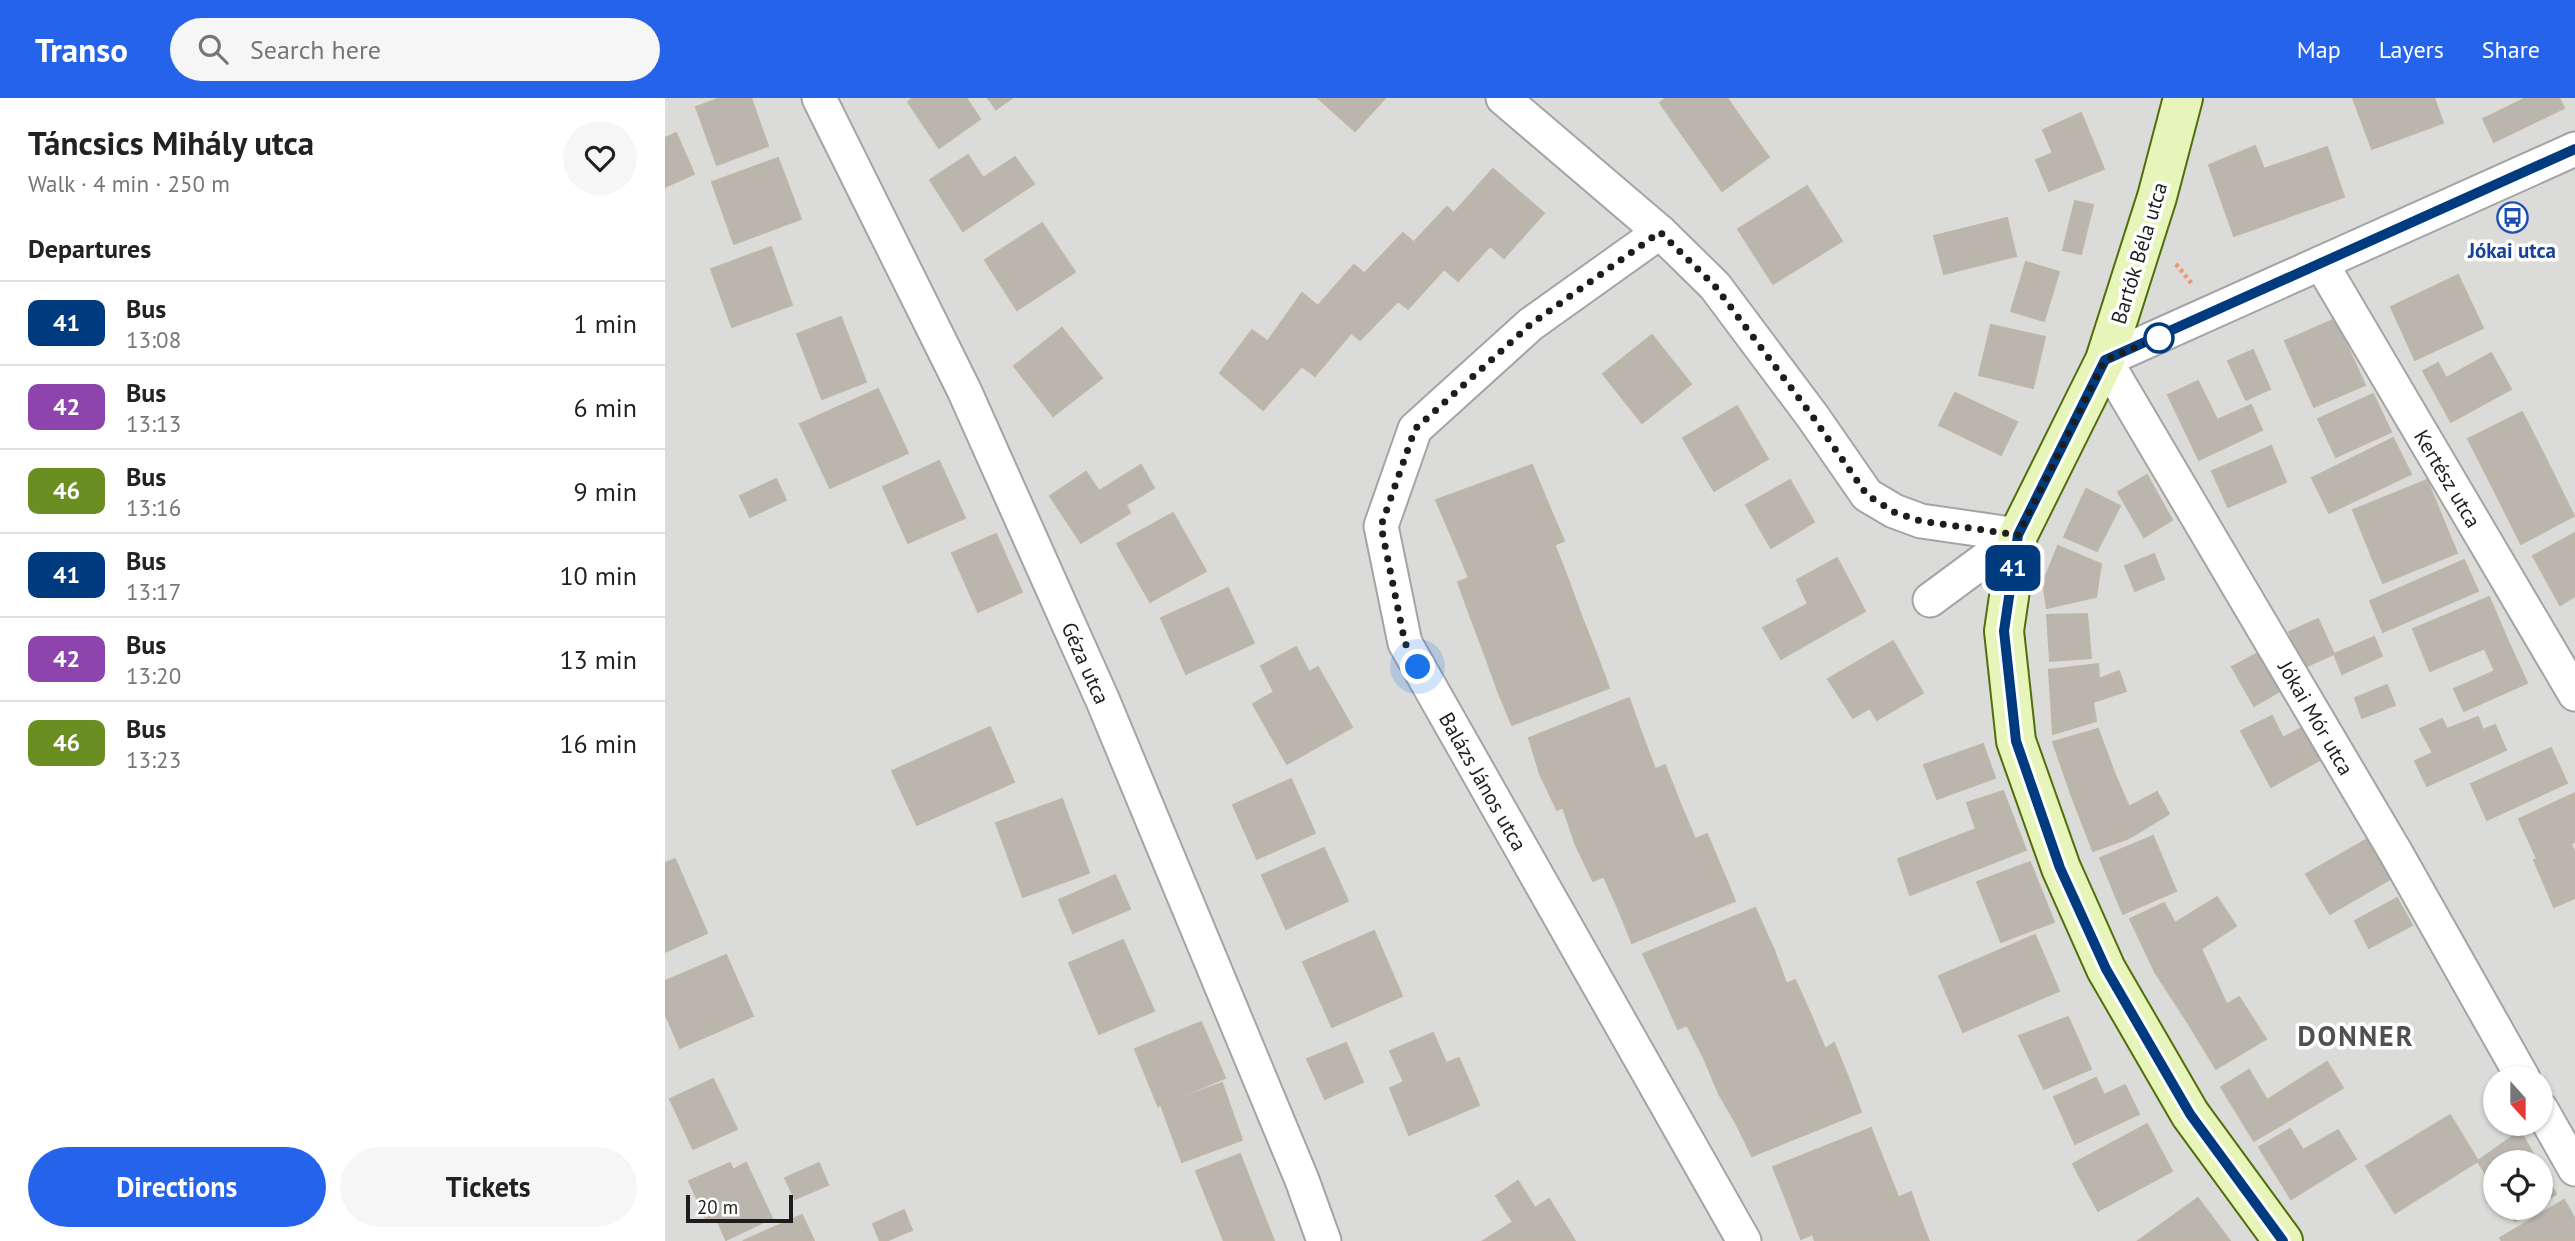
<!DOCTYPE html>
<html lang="en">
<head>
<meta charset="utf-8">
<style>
	body { margin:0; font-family:"PT Sans",sans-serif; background:#f6f6f6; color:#222; height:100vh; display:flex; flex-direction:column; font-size:26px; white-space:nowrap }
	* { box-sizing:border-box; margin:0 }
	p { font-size:23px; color:#767676 }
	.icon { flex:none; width:38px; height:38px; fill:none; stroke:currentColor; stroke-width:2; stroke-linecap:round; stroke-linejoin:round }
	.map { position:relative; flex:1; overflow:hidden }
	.drawer { display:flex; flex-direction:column; background:#fff; width:665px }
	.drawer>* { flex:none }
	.badge { padding:0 14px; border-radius:10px; font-size:24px; line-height:46px }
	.needle { width:46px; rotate:159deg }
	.tools { position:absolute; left:1818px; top:968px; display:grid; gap:14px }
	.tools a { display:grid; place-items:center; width:70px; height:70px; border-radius:50%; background:#fff; box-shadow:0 2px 5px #0004; font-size:35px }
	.scale { position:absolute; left:21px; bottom:18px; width:107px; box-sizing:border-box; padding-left:7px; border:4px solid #1d1d1d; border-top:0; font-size:19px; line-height:24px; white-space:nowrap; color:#1d1d1d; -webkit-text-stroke:5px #fff; paint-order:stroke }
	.you { position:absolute; width:35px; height:35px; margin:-18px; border:5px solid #fff; border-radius:50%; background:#1a73e8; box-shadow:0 0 0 10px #1a73e833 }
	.map>.badge { position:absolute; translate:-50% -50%; box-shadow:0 0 0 4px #fff }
	h2 { padding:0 28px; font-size:26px; line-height:63px }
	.round { display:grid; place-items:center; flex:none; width:74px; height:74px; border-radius:37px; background:#f6f6f6 }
	.summary { display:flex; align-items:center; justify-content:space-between; height:119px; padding:0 28px }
	h1 { font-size:33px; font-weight:800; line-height:52px }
	.action { display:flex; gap:14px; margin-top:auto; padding:14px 28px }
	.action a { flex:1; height:80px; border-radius:42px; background:#2563eb; color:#fff; font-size:28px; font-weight:800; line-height:80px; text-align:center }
	.action a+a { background:#f6f6f6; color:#222 }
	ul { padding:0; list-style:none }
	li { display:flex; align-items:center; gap:21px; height:84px; padding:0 28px; border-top:2px solid #e0e0e0 }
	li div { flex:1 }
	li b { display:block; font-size:26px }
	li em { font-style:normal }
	li .badge { min-width:77px; font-weight:700; text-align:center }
	header { display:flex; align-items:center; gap:42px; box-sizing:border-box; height:98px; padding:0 35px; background:#2563eb; color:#fff }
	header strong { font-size:33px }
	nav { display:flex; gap:38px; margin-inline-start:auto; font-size:24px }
	.search { width:490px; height:63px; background:#f6f6f6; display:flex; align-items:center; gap:18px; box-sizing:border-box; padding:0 24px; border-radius:38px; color:#767676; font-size:26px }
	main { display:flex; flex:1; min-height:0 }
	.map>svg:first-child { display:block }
	.residential { fill:#dbdbda; fill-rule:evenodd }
	.building { fill:#bab5ad; stroke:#bfb6a7; stroke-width:2 }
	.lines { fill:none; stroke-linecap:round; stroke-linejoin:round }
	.street-casing { stroke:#a4a4a4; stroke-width:37 }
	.secondary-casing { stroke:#516e0b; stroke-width:42 }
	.path { stroke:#f19571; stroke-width:4.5; stroke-dasharray:3.5 3.5; stroke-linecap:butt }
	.street { stroke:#fff; stroke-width:33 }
	.secondary { stroke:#e8f5ba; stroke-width:38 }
	.line-casing { stroke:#fff; stroke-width:16 }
	.line { stroke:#003b80; stroke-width:10 }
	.walk { stroke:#1d1d1d; stroke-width:7; stroke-dasharray:0 12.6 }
	.stop-dot { fill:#fff; stroke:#003b80; stroke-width:3.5 }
	.labels { text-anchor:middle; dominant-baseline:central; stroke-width:7; stroke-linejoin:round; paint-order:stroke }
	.transit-label { font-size:21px; font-weight:bold; fill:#164399; stroke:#fff }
	.street-label { font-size:21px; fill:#1d1d1d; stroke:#fff }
	.district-label { font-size:28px; font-weight:bold; letter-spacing:2px; fill:#505050; stroke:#fff }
</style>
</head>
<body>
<header>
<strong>Transo</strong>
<div class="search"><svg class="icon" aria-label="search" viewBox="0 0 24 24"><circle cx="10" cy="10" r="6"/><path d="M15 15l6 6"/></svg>Search here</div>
<nav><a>Map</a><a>Layers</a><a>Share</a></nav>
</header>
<main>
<section class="drawer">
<div class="summary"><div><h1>Táncsics Mihály utca</h1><p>Walk · 4 min · 250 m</p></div><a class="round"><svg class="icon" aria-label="heart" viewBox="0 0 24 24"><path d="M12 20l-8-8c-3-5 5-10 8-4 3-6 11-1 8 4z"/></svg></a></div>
<h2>Departures</h2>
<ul>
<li><span class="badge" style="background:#003b80;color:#fff">41</span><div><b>Bus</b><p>13:08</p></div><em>1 min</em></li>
<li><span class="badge" style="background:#8e44ad;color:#fff">42</span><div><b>Bus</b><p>13:13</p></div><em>6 min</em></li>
<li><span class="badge" style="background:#6b8e23;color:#fff">46</span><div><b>Bus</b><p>13:16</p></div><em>9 min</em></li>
<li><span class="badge" style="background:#003b80;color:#fff">41</span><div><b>Bus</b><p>13:17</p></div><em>10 min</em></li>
<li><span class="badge" style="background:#8e44ad;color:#fff">42</span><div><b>Bus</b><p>13:20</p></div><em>13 min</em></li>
<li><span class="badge" style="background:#6b8e23;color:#fff">46</span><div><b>Bus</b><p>13:23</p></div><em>16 min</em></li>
</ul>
<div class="action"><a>Directions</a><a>Tickets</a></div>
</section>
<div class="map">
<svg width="1910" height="1143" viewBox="0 0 1910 1143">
	<rect width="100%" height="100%" fill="#eeece4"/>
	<!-- residential -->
	<path class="residential" d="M0,0H1910V1143H0ZM1830,980H1876V1026H1830ZM1830,1064H1876V1110H1830Z"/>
	<!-- building -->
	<g class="building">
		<path d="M55,0H86L103,48L52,67L31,9Z"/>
		<path d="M248,0H301L315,21L274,50L243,4Z"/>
		<path d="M323,0H347L331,11Z"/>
		<path d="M653,0H720L690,33Z"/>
		<path d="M1001,0H1062L1085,33L1038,66L995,5Z"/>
		<path d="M1688,0H1769L1778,25L1707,51Z"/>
		<path d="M1861,0H1894L1899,10L1829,44L1818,21Z"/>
		<path d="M1416,15L1439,71L1384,93L1371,62L1388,55L1378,32Z"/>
		<path d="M1085,33L1104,59L1057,93L1038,66Z"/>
		<path d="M11,35L29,76L0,89V40Z"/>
		<path d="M1590,48L1599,71L1662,49L1679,99L1569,138L1544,67Z"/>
		<path d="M303,57L318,80L350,59L369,86L298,133L265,82Z"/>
		<path d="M113,60L136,121L69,146L47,84Z"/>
		<path d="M828,71L879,115L839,160L788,116Z"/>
		<path d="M1142,88L1177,143L1108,186L1073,131Z"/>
		<path d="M1410,103L1428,107L1416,156L1398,152Z"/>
		<path d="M782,109L825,148L793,183L749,144Z"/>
		<path d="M1342,120L1351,158L1279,176L1269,138Z"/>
		<path d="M377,125L410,174L352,212L320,162Z"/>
		<path d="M738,135L779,171L743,211L699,176Z"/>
		<path d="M106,149L127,207L67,229L46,171Z"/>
		<path d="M1361,164L1394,174L1379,223L1346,213Z"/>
		<path d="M689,167L733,203L695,242L653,208Z"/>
		<path d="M1793,177L1818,230L1750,262L1726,209Z"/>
		<path d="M637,195L686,235L650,278L603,243Z"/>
		<path d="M176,219L201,284L157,301L132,236Z"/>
		<path d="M1670,221L1700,287L1649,309L1620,243Z"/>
		<path d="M1326,227L1380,239L1368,290L1314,277Z"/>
		<path d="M397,230L437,280L388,318L349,268Z"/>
		<path d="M587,232L637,268L598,312L555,275Z"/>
		<path d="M987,237L1026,286L977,325L938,276Z"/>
		<path d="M1588,252L1605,291L1581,302L1563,263Z"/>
		<path d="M1826,255L1846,291L1786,324L1758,273L1773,265L1781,280Z"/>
		<path d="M1533,283L1552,322L1586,307L1597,332L1534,362L1503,297Z"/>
		<path d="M213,291L243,355L165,390L135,326Z"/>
		<path d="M1290,295L1352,324L1336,357L1274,327Z"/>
		<path d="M1708,296L1726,334L1671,359L1653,321Z"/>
		<path d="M1072,308L1103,361L1049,393L1018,340Z"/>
		<path d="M1857,314L1878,355L1824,382L1803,341Z"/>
		<path d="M1728,340L1746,376L1664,415L1647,380Z"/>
		<path d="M1606,348L1621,384L1563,409L1547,373Z"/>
		<path d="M1878,355L1909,418L1856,446L1824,382Z"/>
		<path d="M274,363L300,420L243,445L218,389Z"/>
		<path d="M476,367L489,390L461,407L465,415L416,445L385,398L421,374L434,393Z"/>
		<path d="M867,367L884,408L789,444L771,402Z"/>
		<path d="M1482,377L1507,422L1479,439L1453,394Z"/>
		<path d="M111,381L121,402L85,419L75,398Z"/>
		<path d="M1125,382L1149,424L1106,450L1081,407Z"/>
		<path d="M1762,382L1781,429L1707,459L1688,412Z"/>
		<path d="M1421,391L1455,408L1432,453L1399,439Z"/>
		<path d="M884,408L899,443L804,480L789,444Z"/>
		<path d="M508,415L541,473L485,504L452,446Z"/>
		<path d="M1781,429L1792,455L1718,485L1707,459Z"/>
		<path d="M1910,435V498L1895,507L1868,458Z"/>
		<path d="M331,436L357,494L313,514L287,455Z"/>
		<path d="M890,448L904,484L806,520L793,484Z"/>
		<path d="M1393,448L1436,466L1431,499L1382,510L1378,485Z"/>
		<path d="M1489,456L1499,481L1470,493L1460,468Z"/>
		<path d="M1172,460L1200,513L1116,561L1098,530L1143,506L1132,482Z"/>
		<path d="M1799,462L1813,493L1718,534L1705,503Z"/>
		<path d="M904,484L917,520L820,557L806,520Z"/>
		<path d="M563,490L589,545L521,576L496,520Z"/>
		<path d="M1824,499L1842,541L1765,573L1748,531Z"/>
		<path d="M1422,516L1426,560L1385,563L1382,517Z"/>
		<path d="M917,520L931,555L833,593L820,557Z"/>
		<path d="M1653,521L1669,556L1640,569L1624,534Z"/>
		<path d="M1709,539L1717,558L1677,576L1669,556Z"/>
		<path d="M1842,541L1862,585L1799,613L1789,591L1830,573L1820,551Z"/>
		<path d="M1228,543L1258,595L1212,622L1205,610L1188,620L1163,581Z"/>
		<path d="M631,549L644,574L653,569L687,629L622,666L588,606L609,594L596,568Z"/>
		<path d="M1595,554L1617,592L1589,608L1567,569Z"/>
		<path d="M931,555L944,590L847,627L833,593Z"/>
		<path d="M1433,566L1434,581L1454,573L1461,593L1428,604L1431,623L1388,636L1384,572Z"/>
		<path d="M1722,587L1730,607L1697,620L1690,600Z"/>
		<path d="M964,600L976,634L875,676L864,640Z"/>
		<path d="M1607,618L1618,640L1642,627L1660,659L1606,689L1576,633Z"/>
		<path d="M1813,619L1818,632L1830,627L1841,652L1762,688L1750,663L1768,655L1755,631L1777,621L1782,631Z"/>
		<path d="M325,629L349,684L252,727L227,673Z"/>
		<path d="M1433,631L1450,677L1406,696L1388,644Z"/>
		<path d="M976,634L990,671L892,712L875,676Z"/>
		<path d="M1318,646L1330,680L1272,701L1259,667Z"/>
		<path d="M1886,650L1902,685L1822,722L1806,686Z"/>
		<path d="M1000,667L1014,703L910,745L898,709Z"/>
		<path d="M1450,677L1464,709L1492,694L1504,716L1464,740L1428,753L1406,696Z"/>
		<path d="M626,681L650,735L592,761L568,707Z"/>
		<path d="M1338,693L1361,752L1245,797L1233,761L1311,731L1302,705Z"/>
		<path d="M1910,695V744L1872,761L1854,721Z"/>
		<path d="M397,701L424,775L358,799L331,725Z"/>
		<path d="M1014,703L1030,741L928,783L910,745Z"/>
		<path d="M1042,736L1055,767L953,810L939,779Z"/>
		<path d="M1711,736L1734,776L1665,816L1641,776Z"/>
		<path d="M1488,738L1511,793L1458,816L1435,760Z"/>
		<path d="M1906,746L1910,756V800L1889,809L1869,762Z"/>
		<path d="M659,750L683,803L621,831L597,777Z"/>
		<path d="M10,761L42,835L0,854V765Z"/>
		<path d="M1365,764L1389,824L1336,844L1312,784Z"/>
		<path d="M1055,767L1070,803L967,845L953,810Z"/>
		<path d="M450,777L465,811L408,835L394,802Z"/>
		<path d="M1552,799L1571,828L1536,851L1490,874L1465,821L1499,805L1510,825Z"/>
		<path d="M1732,800L1747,827L1704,850L1690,823Z"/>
		<path d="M1090,810L1109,852L999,900L978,856Z"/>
		<path d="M709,833L737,898L667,929L638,864Z"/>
		<path d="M1370,837L1394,893L1298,934L1274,878Z"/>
		<path d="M458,842L489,913L434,936L404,865Z"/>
		<path d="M1536,851L1562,907L1525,928L1490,874Z"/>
		<path d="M1109,852L1121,885L1013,931L999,900Z"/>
		<path d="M61,857L88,918L15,950L0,915V883Z"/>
		<path d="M1130,882L1145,915L1039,960L1022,927Z"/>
		<path d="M1574,899L1601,941L1551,971L1525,928Z"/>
		<path d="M1145,915L1160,951L1054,996L1039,960Z"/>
		<path d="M1403,919L1426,971L1379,991L1354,938Z"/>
		<path d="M536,924L560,980L493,1008L470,951Z"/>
		<path d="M768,935L781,965L794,960L814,1007L744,1037L725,990L739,984L725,953Z"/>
		<path d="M681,945L698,984L660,1001L642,961Z"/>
		<path d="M1169,945L1183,979L1071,1025L1054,996L1160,951Z"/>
		<path d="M1662,964L1678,990L1589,1043L1556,989L1584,972L1602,1002Z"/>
		<path d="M1183,979L1196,1014L1087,1058L1071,1025Z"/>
		<path d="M1431,980L1439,997L1460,987L1474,1016L1410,1046L1389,999Z"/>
		<path d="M48,981L72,1031L28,1051L5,1001Z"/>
		<path d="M557,985L577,1042L517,1064L496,1007Z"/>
		<path d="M1785,1017L1813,1063L1730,1115L1701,1068Z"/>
		<path d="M1482,1026L1507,1073L1433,1113L1408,1066Z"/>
		<path d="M1206,1030L1220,1066L1122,1104L1108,1069Z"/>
		<path d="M1625,1031L1638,1052L1673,1032L1691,1061L1626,1101L1594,1049Z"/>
		<path d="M1855,1033L1873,1064H1830V1092L1813,1063Z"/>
		<path d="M575,1056L603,1128L565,1143H559L531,1073Z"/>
		<path d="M65,1065L68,1072L81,1065L107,1120L61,1142L51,1119L42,1123L24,1083Z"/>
		<path d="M154,1065L163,1087L130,1101L120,1080Z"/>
		<path d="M1220,1066L1234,1101L1136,1141L1122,1104Z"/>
		<path d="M1876,1070L1891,1096L1876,1106Z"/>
		<path d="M853,1083L870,1110L884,1101L910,1143H818L848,1124L831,1098Z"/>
		<path d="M1246,1094L1259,1131L1229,1143H1150L1148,1136Z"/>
		<path d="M1533,1100L1565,1143H1473Z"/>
		<path d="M1899,1102L1910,1121V1143H1837L1835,1140Z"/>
		<path d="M1841,1110H1871L1850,1123Z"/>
		<path d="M239,1112L247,1132L221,1143H215L208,1126Z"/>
		<path d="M137,1117L149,1143H78Z"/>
		<path d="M603,1128L609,1143H565Z"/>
		<path d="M1259,1131L1264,1143H1229Z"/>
	</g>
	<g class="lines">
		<defs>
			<g id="street">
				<path id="s1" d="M154,0L299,292L438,603L637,1082L659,1143"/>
				<path d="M838,0L995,134L1050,188L1148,319L1202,397L1229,413L1256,423L1353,437"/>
				<path id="s2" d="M995,134L866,226L750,331L716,428L740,545L1079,1143"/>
				<path id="s3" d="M1656,165L1910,596"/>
				<path d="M1265,502L1353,437"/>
				<path d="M1858,980L1731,755L1440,262L1910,51"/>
				<path d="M1876,1011L1910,1071"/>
			</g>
			<path id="secondary" d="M1518,0L1492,99L1440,262L1353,437L1339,533L1351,643L1396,770L1441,871L1525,1016L1618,1143"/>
		</defs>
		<!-- street casing -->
		<use href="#street" class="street-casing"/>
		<!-- secondary casing -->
		<use href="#secondary" class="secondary-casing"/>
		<!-- path -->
		<path class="path" d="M1511,166L1527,186"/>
		<!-- street -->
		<use href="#street" class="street"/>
		<!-- secondary -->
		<use href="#secondary" class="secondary"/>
	</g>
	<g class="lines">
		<defs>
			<path id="line" d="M1618,1143L1525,1016L1441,871L1395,770L1351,643L1339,533L1353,437L1440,262L1910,51"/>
		</defs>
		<!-- line casing -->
		<use href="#line" class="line-casing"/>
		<!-- line -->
		<use href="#line" class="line"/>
		<!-- walk -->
		<path class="walk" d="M753,569L740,545L716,428L750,331L866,226L995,134L1050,188L1148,319L1202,397L1229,414L1256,423L1353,437L1440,262L1502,236L1494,240"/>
	</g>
	<!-- icons -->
	<defs>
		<symbol id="bus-ring" viewBox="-11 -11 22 22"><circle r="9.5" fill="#fff" stroke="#1a4fb4" stroke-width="1.5"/><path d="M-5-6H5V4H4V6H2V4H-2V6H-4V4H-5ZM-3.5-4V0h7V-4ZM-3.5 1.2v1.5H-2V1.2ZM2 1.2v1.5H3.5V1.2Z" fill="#1a4fb4"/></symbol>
	</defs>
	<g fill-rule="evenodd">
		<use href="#bus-ring" x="1830" y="102" width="35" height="35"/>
	</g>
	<!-- markers -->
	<circle class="stop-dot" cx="1494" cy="240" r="14"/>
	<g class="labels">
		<!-- transit labels -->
		<g class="transit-label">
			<text x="1847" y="152">Jókai utca</text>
		</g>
		<!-- street labels -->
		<g class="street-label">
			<text transform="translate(1474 155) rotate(-73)">Bartók Béla utca</text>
			<text stroke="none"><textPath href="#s3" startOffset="250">Kertész utca</textPath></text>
			<text stroke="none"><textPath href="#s1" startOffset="625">Géza utca</textPath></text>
			<text transform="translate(1651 620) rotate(60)">Jókai Mór utca</text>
			<text stroke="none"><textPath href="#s2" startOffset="696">Balázs János utca</textPath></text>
		</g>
		<!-- district labels -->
		<g class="district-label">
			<text x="1691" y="937">DONNER</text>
		</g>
	</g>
</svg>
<div class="tools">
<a><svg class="needle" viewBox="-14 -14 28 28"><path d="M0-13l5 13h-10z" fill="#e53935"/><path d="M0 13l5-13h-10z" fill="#767676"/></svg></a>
<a><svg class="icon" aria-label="locate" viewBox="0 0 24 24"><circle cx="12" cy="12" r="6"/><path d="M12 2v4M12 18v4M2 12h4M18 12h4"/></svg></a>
</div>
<div class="scale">20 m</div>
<div class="you" style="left:753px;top:569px"></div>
<b class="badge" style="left:1348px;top:470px;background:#003b80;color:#fff">41</b>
</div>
</main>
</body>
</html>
